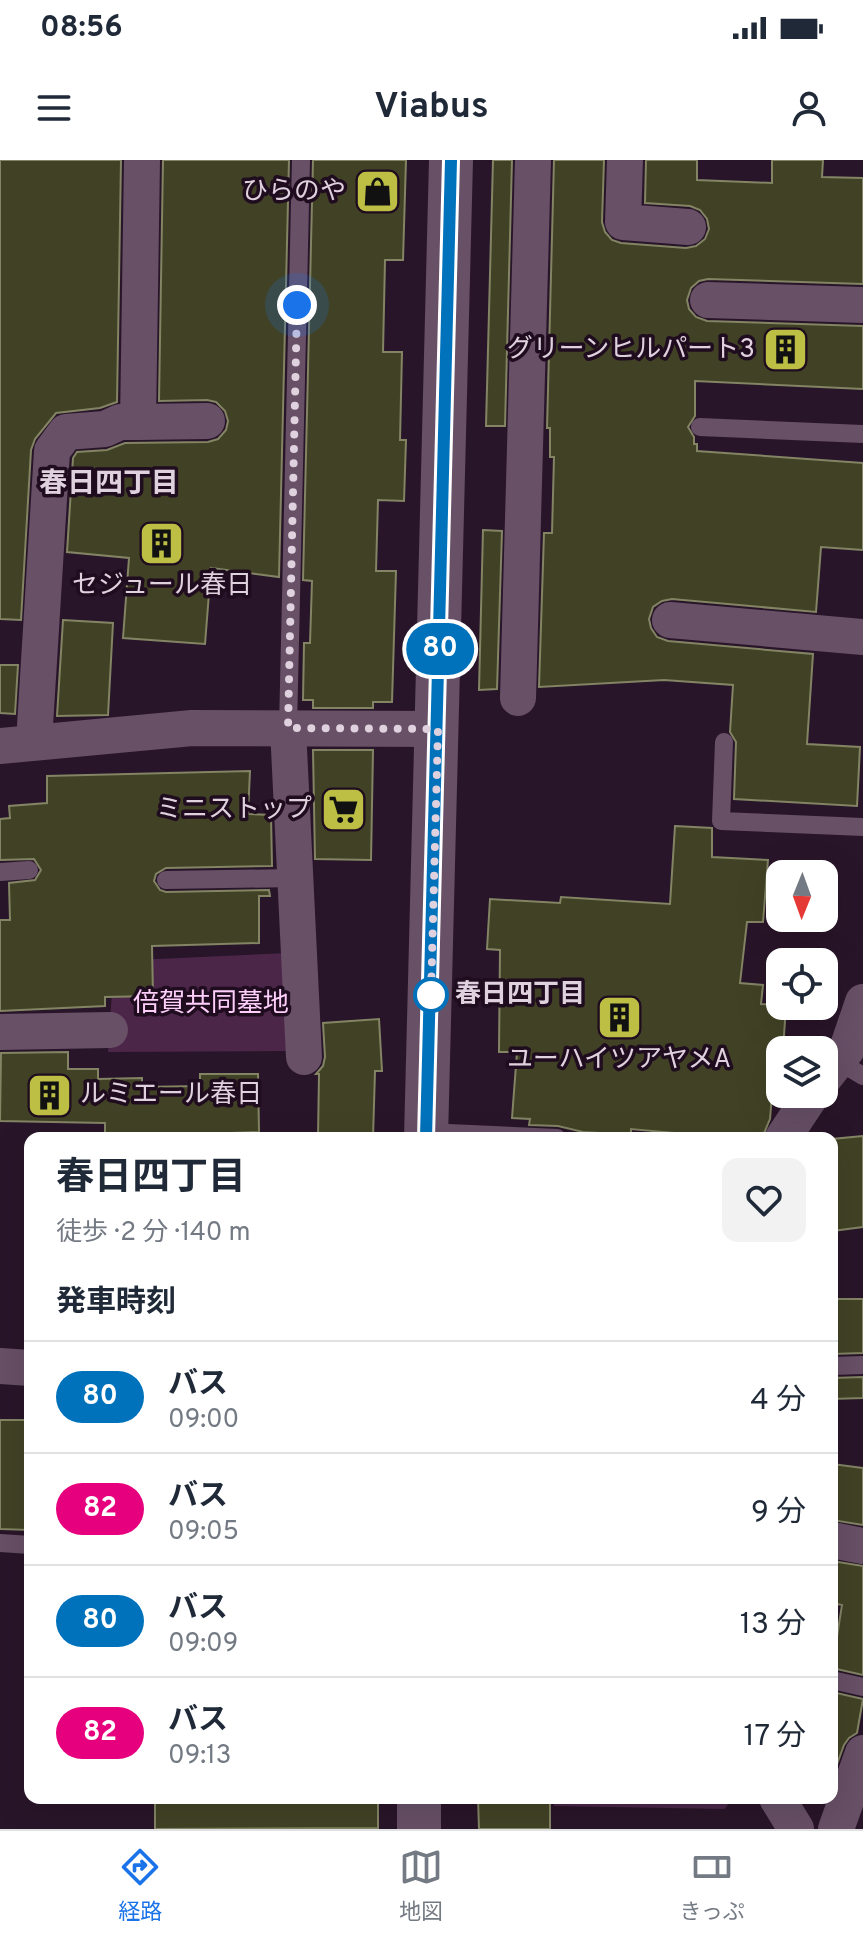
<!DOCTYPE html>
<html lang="ja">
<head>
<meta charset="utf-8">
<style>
	body { margin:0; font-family:Overpass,"Noto Sans JP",sans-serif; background:#f2f2f3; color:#1f2937; height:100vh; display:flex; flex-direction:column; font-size:30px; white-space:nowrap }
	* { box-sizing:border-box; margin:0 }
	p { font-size:26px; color:#747a83 }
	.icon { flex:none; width:44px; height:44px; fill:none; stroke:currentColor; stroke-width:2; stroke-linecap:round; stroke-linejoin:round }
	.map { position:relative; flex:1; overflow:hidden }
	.sheet { position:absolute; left:24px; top:972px; width:814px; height:672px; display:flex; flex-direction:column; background:#fff; border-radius:16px; box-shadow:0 8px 32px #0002 }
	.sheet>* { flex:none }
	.badge { padding:0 16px; border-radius:26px; font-size:28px; line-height:52px }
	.needle { width:52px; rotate:181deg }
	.buttons { position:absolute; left:766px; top:700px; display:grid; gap:16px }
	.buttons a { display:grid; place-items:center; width:72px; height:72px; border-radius:16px; background:#fff; box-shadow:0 8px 32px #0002; font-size:40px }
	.you { position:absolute; width:40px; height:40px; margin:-20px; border:6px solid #fff; border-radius:50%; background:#1a73e8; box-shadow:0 0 0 12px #1a73e833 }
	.map>.badge { position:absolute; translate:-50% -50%; box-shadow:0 0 0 4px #fff }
	h2 { padding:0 32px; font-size:30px; line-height:72px }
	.round { display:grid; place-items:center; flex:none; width:84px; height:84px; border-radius:16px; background:#f2f2f3 }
	.overview { display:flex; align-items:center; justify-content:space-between; height:136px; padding:0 32px }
	h1 { font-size:38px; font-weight:700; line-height:60px }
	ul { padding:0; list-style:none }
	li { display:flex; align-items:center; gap:24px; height:112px; padding:0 32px; border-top:2px solid #e0e1e3 }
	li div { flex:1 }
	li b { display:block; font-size:30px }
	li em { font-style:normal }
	li .badge { min-width:88px; font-weight:700; text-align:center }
	.status { display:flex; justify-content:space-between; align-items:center; height:56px; padding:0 40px; background:#fff; direction:ltr }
	.status svg { height:22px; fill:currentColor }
	header { display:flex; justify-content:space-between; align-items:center; height:104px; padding:0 32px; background:#fff; font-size:36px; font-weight:700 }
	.dock { display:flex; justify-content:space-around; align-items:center; height:112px; border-top:2px solid #e0e1e3; background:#fff; font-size:22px; color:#747a83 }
	.dock a { display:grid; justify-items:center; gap:4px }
	.dock .selected { color:#1a73e8 }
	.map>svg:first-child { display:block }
	.green { fill:#4b2649 }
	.building { fill:#414225; stroke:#828464; stroke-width:2 }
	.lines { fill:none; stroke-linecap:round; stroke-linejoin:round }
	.service { stroke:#685067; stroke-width:18 }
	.minor { stroke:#685067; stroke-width:36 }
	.tertiary { stroke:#685067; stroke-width:44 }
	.line-casing { stroke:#fff; stroke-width:18 }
	.line { stroke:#0072bc; stroke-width:12 }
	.walk { stroke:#dfd1de; stroke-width:8; stroke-dasharray:0 14.4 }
	.stop-dot { fill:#fff; stroke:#0072bc; stroke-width:4 }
	.labels { text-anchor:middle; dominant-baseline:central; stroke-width:7; stroke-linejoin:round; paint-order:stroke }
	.poi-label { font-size:26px; fill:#dfd1de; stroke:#1f0c1f; text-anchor:end }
	.stop-label { font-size:26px; font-weight:bold; fill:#dfd1de; stroke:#1f0c1f; text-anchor:start }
	.park-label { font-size:26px; fill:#fdcffa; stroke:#1f0c1f }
	.neighbourhood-label { font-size:28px; font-weight:bold; fill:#dfd1de; stroke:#1f0c1f }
</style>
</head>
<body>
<div class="status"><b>08:56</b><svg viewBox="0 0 49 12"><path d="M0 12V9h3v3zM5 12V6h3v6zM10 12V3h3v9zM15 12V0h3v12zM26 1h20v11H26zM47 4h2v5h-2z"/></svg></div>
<header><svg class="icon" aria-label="menu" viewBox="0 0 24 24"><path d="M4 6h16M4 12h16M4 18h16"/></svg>Viabus<svg class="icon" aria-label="person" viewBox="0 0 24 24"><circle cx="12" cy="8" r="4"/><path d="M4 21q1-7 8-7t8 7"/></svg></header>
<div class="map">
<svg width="863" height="1669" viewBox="0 0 863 1669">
	<rect width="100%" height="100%" fill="#291529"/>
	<!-- green -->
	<g class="green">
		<path d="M289,793L293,891L108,892L114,801Z"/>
		<path d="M554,1638H732L725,1649L554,1646Z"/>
	</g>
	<!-- building -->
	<g class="building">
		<path d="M0,0H121L117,242L100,248L56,253L35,279L31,290L21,460L0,459Z"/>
		<path d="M163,0H289L279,417L211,408L205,484L123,478L129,398L67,392L73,298L77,292L107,290L125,283L208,282L218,279L226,270L228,261L225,251L216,242L207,240L159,241Z"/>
		<path d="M313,0H406L403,100H385L383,192H402L400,280H406L404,341L378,340L376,411H396L392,542H373V548H313V540H303L304,483H310L312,421L303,420Z"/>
		<path d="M493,0H512L505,266H486Z"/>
		<path d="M554,0H604L602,62L605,72L612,80L621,83L686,88L696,86L705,79L709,69L707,59L700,50L690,46L645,43L646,0H697V20L772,23V0H823L822,17L863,18V124L708,119L699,121L691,128L687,140L689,149L696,157L707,161L863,166V229L695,221V256L688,267L694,277V284H697V291L863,303V390L821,387L816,452L672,439L662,441L653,447L649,459L651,468L657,477L668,481L813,494L807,584L860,587L857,646L734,639L736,582L730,572L733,525L664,520L539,527L544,373H552L554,297H550V268H547Z"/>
		<path d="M483,370L502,371L497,529L479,530Z"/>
		<path d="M63,460L113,463L108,555L57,556Z"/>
		<path d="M0,505H18L15,554L0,553Z"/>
		<path d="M313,590H373L371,700L315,699Z"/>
		<path d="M250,611L248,654L271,655L272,706L166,708L156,714L154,721L160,730L166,732L269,730L270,736H259V783L152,786L153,836L105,837V846L0,851V760H10L9,723L35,720L41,710L34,699L0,700V659L10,658L9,646L47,643V616Z"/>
		<path d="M675,666L712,668V697L768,700L763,762H747L740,823L763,825L761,844L786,846L783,890H780V897H775L770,959L762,978H730L631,969V975L583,972L558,966L529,965L530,959L512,958L517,892H499L500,790L487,789L490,739L560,743L561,737L670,744Z"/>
		<path d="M379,859L382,911H375L373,978H318L319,914H316L323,906L325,897L323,863Z"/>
		<path d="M68,892V909H98V919L142,918V927L200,926V914H258L259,972L105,978V963L0,961L1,893Z"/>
		<path d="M863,976V1067L832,1071V979Z"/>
		<path d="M832,1139H863V1193L832,1194Z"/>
		<path d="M863,1217V1238L832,1239V1218Z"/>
		<path d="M0,1260H30V1370L0,1369Z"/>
		<path d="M832,1304L863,1308V1365L832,1360Z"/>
		<path d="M832,1401L863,1406V1515L832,1508L842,1445L832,1443Z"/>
		<path d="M832,1532L863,1539L857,1573L849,1578L844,1585L832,1618Z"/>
		<path d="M155,1638H378V1668L155,1669Z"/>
		<path d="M478,1638H550V1669H479Z"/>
	</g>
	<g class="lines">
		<!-- service -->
		<g class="service">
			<path d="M700,267L863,274"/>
			<path d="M288,568L301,0"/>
			<path d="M724,582L721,661L863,667"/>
			<path d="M0,712L29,710"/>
			<path d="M166,720L295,718"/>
			<path d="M838,901L863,916"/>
			<path d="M426,972L557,978"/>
			<path d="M832,1206L863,1205"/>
			<path d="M0,1383L30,1385"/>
			<path d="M832,1520L863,1527"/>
		</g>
		<!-- minor -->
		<g class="minor">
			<path d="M625,0L623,62L688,67"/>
			<path d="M708,140L863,145"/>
			<path d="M138,262L207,261"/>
			<path d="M670,460L863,477"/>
			<path d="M518,538L533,0"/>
			<path d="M288,568L304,897"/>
			<path d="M34,582L52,291L66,272L105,269L120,262H138L142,0"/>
			<path d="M0,586L192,568L438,569"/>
			<path d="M0,872L110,870"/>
			<path d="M824,918L847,889L863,842"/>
			<path d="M783,978L812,934"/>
			<path d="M0,1206L30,1208"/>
			<path d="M832,1380L863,1386"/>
			<path d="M777,1638L796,1669"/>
			<path d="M836,1669L863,1593"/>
		</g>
		<!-- tertiary -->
		<g class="tertiary">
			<path d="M426,978L451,0"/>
			<path d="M419,1669V1638"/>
		</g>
	</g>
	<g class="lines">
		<defs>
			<path id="line" d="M426,978L451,0"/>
		</defs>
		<!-- line casing -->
		<use href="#line" class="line-casing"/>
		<!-- line -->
		<use href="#line" class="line"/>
		<!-- walk -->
		<path class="walk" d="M297,145L288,568L438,569L431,835"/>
	</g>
	<!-- icons -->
	<defs>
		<symbol id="shop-square" viewBox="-11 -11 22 22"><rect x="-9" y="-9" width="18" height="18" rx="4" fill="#bcbf44" stroke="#1f0c1f"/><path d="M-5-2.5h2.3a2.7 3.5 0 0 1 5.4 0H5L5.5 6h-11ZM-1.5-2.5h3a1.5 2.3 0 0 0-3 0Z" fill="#111"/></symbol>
		<symbol id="building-square" viewBox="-11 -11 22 22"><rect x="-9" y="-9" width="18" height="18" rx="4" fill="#bcbf44" stroke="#1f0c1f"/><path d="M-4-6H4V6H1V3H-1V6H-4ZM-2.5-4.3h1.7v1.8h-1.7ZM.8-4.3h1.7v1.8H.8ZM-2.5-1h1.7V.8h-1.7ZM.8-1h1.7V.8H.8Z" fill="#111"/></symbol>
		<symbol id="supermarket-square" viewBox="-11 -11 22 22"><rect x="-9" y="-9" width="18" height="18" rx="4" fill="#bcbf44" stroke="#1f0c1f"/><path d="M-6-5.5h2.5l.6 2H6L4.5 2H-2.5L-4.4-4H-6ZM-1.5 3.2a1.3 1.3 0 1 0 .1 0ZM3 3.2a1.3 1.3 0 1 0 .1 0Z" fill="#111"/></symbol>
	</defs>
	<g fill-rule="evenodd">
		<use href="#shop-square" x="352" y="6" width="51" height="51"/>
		<use href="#building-square" x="760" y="164" width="51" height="51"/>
		<use href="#building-square" x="136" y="358" width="51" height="51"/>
		<use href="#supermarket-square" x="318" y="624" width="51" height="51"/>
		<use href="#building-square" x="594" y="832" width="51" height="51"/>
		<use href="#building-square" x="24" y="910" width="51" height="51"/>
	</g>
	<!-- markers -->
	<circle class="stop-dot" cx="431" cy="835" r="16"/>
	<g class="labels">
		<!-- poi labels -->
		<g class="poi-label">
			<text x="346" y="32">ひらのや</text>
			<text x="755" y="190">グリーンヒルパート3</text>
			<text x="162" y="426" text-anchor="middle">セジュール春日</text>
			<text x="312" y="650">ミニストップ</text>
			<text x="619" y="900" text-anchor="middle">ユーハイツアヤメA</text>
			<text x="80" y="935" text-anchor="start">ルミエール春日</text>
		</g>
		<!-- stop labels -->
		<g class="stop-label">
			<text x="455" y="835">春日四丁目</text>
		</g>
		<!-- park labels -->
		<g class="park-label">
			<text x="211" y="844">倍賀共同墓地</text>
		</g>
		<!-- neighbourhood labels -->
		<g class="neighbourhood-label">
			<text x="109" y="325">春日四丁目</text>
		</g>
	</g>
</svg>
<div class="buttons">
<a><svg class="needle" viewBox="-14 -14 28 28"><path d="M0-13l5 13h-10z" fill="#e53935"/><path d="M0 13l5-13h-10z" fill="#747a83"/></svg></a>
<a><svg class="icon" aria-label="locate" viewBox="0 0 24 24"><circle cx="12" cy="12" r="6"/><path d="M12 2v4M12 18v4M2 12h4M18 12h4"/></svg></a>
<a><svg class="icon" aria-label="layers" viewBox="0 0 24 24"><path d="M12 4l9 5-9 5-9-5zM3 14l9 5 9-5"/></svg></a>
</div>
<div class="you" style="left:297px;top:145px"></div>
<b class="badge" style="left:440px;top:489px;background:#0072bc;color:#fff">80</b>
<section class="sheet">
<div class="overview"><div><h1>春日四丁目</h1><p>徒歩 · 2 分 · 140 m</p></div><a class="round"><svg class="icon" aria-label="heart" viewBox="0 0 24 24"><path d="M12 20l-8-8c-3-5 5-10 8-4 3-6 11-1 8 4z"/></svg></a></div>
<h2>発車時刻</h2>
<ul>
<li><span class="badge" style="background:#0072bc;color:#fff">80</span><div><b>バス</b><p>09:00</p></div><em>4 分</em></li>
<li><span class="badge" style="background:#e6007e;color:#fff">82</span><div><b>バス</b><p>09:05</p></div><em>9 分</em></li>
<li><span class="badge" style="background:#0072bc;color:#fff">80</span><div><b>バス</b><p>09:09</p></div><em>13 分</em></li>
<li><span class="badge" style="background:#e6007e;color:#fff">82</span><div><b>バス</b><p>09:13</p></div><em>17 分</em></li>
</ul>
</section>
</div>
<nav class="dock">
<a class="selected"><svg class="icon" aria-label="directions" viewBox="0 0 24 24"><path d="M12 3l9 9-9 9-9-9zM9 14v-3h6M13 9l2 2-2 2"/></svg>経路</a>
<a><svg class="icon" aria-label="map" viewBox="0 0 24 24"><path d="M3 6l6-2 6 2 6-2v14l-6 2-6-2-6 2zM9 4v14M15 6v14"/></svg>地図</a>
<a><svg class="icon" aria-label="tickets" viewBox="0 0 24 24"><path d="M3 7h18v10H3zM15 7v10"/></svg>きっぷ</a>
</nav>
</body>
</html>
